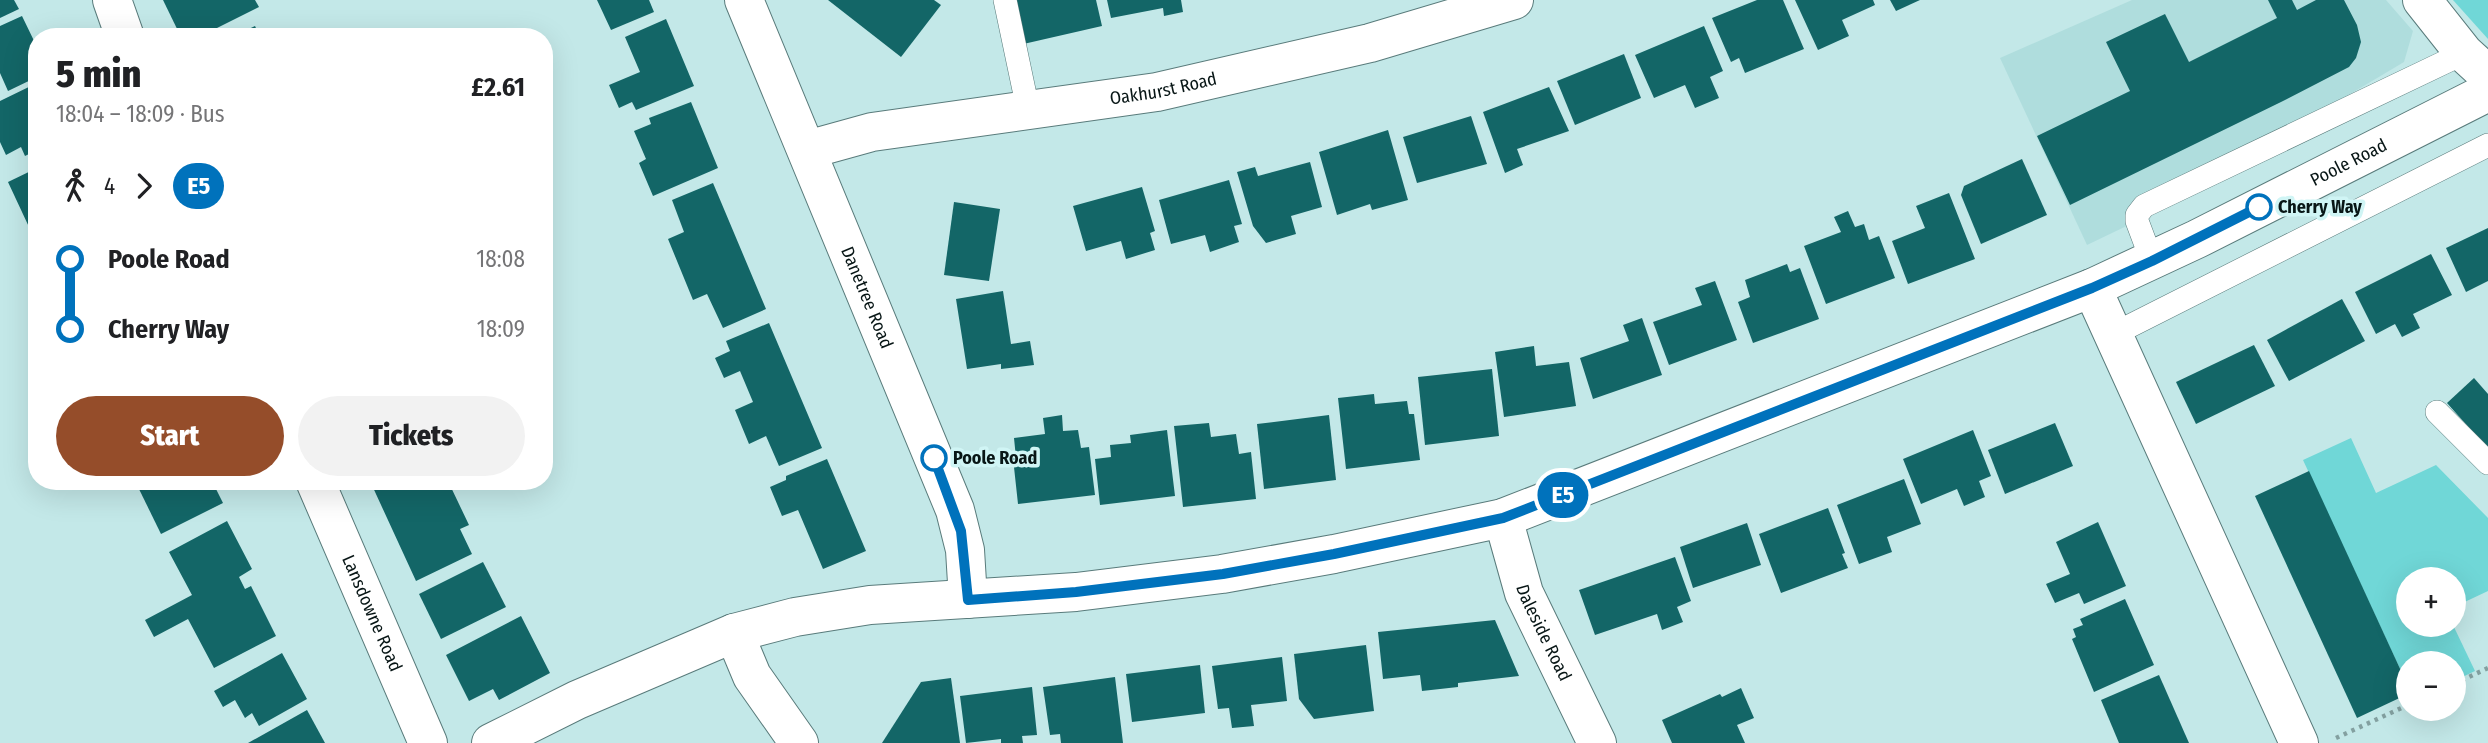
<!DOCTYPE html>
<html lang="en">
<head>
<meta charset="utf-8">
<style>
	body { margin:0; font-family:"Fira Sans Condensed",sans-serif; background:#f2f2f2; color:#202124; height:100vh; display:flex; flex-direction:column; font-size:26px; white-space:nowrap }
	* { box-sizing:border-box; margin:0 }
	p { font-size:23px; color:#757577 }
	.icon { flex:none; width:38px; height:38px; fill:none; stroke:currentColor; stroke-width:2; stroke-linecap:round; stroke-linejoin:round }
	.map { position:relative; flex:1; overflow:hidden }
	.details { position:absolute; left:28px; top:28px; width:525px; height:462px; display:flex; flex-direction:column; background:#fff; border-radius:28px; box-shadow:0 7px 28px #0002 }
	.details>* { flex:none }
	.badge { padding:0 14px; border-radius:23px; font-size:24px; line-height:46px }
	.controls { position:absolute; left:2396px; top:567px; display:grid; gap:14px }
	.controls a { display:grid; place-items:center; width:70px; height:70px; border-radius:50%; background:#fff; box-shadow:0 7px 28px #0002; font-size:35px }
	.map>.badge { position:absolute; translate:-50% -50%; box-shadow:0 0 0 4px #fff }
	.legs { display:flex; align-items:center; gap:10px; height:77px; padding:0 28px; font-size:23px }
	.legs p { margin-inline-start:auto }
	.headline { display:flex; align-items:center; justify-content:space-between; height:119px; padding:0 28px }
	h1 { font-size:38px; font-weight:800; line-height:52px }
	.cta { display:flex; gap:14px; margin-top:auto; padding:14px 28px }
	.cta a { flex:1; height:80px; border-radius:42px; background:#954d2a; color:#fff; font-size:28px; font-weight:800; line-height:80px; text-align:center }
	.cta a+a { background:#f2f2f2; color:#202124 }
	ul { padding:0 28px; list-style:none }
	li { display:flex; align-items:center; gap:24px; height:70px; font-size:26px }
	li i { display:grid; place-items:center; width:10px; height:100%; margin:0 9px; background:currentColor }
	li i::after { content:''; width:18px; height:18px; margin:-9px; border:5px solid; border-radius:50%; background:#fff }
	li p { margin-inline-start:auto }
	li:first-child i { background:linear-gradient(#0000 50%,currentColor 0) }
	li:last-child i { background:linear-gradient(currentColor 50%,#0000 0) }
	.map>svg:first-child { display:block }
	.built { fill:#afdddd }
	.green { fill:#70d7d7 }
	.building { fill:#136667 }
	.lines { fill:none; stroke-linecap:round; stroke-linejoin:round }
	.lane-casing { stroke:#597b7b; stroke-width:24 }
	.street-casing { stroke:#597b7b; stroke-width:40 }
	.path { stroke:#83a0a0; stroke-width:4.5; stroke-dasharray:3.5 5; stroke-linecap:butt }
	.lane { stroke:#fff; stroke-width:23 }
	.street { stroke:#fff; stroke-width:38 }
	.line-1-casing { stroke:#fff; stroke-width:16 }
	.line-1 { stroke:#0072bc; stroke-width:10 }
	.stop-1-dot { fill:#fff; stroke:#0072bc; stroke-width:3.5 }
	.labels { text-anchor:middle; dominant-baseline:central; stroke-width:7; stroke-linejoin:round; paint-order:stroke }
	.street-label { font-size:18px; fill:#081616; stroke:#d0f5f5 }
	.stop-label { font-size:18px; font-weight:bold; fill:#081616; stroke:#d0f5f5; text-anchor:start }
</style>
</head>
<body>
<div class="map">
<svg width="2488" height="743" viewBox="0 0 2488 743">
	<rect width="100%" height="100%" fill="#c3e8e8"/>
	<!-- built -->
	<path class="built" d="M2132,0H2386L2413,31L2404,62L2137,221L2087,245L2000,58Z"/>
	<!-- green -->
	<g class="green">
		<path d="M2453,0H2488V39Z"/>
		<path d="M2351,438L2376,493L2436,465L2488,518V591L2454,607V579H2408V625H2453L2475,671L2454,681V663H2408V686L2303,460Z"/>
	</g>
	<!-- building -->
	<g class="building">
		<path d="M0,0H14L19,9L0,18Z"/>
		<path d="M163,0H255L259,7L199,37H181Z"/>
		<path d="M597,0H649L654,12L611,30Z"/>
		<path d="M828,0H934L941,5L901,57Z"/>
		<path d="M1009,0H1096L1102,26L1019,45Z"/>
		<path d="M1107,0H1181L1183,12L1164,16L1163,8L1111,18Z"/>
		<path d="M1757,0H1783L1804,49L1745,73L1739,58L1731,62L1712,18Z"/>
		<path d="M1795,0H1873L1875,5L1842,20L1849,36L1818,50Z"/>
		<path d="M1890,0H1920L1896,11Z"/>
		<path d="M2268,0H2292L2297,10L2316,0H2344L2357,25L2361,42L2356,58L2349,67L2281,102L2070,205L2037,136L2130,91L2106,42L2165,14L2189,62L2277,18Z"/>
		<path d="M22,16L37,47V54L34,55L37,60V77L8,91L0,73V26Z"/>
		<path d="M666,19L694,86L636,110L632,102L619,108L609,85L640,72L625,37Z"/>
		<path d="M255,26L260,37H232Z"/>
		<path d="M1704,26L1723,71L1710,77L1719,98L1695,108L1685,85L1654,98L1635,55Z"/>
		<path d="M1624,54L1641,98L1575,125L1557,81Z"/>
		<path d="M37,83V150L25,156L21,147L6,155L0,142V101Z"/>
		<path d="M1549,87L1569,131L1517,149L1523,165L1505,173L1483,112Z"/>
		<path d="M691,102L718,168L653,196L639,163L646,159L634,131L651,124L649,118Z"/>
		<path d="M1471,116L1487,164L1417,183L1403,137Z"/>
		<path d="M1388,130L1408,200L1372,210L1370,204L1337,215L1319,152Z"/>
		<path d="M2022,159L2047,215L1981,244L1961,195L1964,186Z"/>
		<path d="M1310,162L1322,207L1291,216L1296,234L1266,243L1253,226L1237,172L1255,167L1258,176Z"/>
		<path d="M37,168V224L29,227L8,182Z"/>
		<path d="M1229,180L1242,224L1234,226L1239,242L1210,252L1205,235L1171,244L1159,200Z"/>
		<path d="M713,183L766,309L723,328L707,294L693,300L668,239L684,232L672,200Z"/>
		<path d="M1142,187L1155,231L1150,233L1155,250L1126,259L1121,241L1086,251L1073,206Z"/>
		<path d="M1949,193L1975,259L1908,284L1892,241L1925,228L1916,206Z"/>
		<path d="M954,202L1000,209L989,281L944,275Z"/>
		<path d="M1848,211L1855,227L1864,224L1869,240L1879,236L1895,278L1826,304L1804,246L1841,232L1834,217Z"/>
		<path d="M2488,228V281L2466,292L2446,248Z"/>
		<path d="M2431,254L2452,295L2413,314L2420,328L2402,337L2395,324L2376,334L2355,292Z"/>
		<path d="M1787,264L1790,272L1800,268L1819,319L1753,343L1738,302L1750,297L1745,280Z"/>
		<path d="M1715,281L1737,340L1669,365L1653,322L1702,305L1695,288Z"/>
		<path d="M1003,291L1011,344L1030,341L1034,365L1001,369V364L967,369L956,299Z"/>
		<path d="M2342,299L2365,341L2289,381L2267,340Z"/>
		<path d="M1642,318L1662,375L1593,399L1580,358L1629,341L1623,325Z"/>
		<path d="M769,323L822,448L779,466L766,436L749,444L735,410L753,402L740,371L724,378L715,358L730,351L726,341Z"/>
		<path d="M2254,345L2275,386L2196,424L2176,382Z"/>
		<path d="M1534,346L1536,366L1569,362L1576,406L1504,417L1495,352Z"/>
		<path d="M1492,369L1499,436L1425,445L1418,377Z"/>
		<path d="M2474,378L2488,394V449L2447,403Z"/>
		<path d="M1374,394L1375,404L1407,401L1409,414H1414L1420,460L1346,469L1338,398Z"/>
		<path d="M1062,415L1063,431L1078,430L1081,448L1089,447L1095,495L1018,504L1013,458H1016L1014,438L1045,434L1043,418Z"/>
		<path d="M1329,415L1336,480L1264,489L1257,424Z"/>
		<path d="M1209,423L1211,437L1236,434L1239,454L1251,452L1256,499L1183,507L1174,426Z"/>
		<path d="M2055,423L2073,466L2005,494L1988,450Z"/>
		<path d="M1167,430L1175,496L1100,505L1095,459L1111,457L1110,445L1131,443L1130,435Z"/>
		<path d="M1973,430L1991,476L1979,481L1985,497L1964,506L1957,489L1921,504L1903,459Z"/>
		<path d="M827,459L866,551L823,569L798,510L782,516L770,487L786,480V476Z"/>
		<path d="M2309,471L2408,686V694L2357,718L2255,496Z"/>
		<path d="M1904,479L1921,524L1887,537L1892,552L1859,564L1837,505Z"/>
		<path d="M149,481H212L223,503L161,534L138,487Z"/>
		<path d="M370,481H448L469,525L460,529L472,554L416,581Z"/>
		<path d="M1828,508L1845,553L1842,554L1848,568L1781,593L1759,534Z"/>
		<path d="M227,521L252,569L239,577L245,589L251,586L276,636L214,668L188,619L154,637L145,620L192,595L169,552Z"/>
		<path d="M2098,522L2126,586L2084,604L2079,593L2055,603L2046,584L2070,574L2056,542Z"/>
		<path d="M1747,523L1761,565L1693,588L1680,547Z"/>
		<path d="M1675,557L1691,601L1677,607L1683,622L1662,630L1657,614L1595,635L1579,590Z"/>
		<path d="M483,562L506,607L441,639L419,594Z"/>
		<path d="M2125,599L2154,665L2094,692L2072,639L2076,637L2073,629L2083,625L2080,619Z"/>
		<path d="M521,616L550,673L499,700L493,689L469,701L446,655Z"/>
		<path d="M1495,620L1519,676L1458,683V687L1422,691L1420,675L1383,679L1378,632Z"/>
		<path d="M1366,645L1374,711L1314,719L1299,699L1294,654Z"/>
		<path d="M282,653L307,699L259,726L252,713L245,718L235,700L223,707L214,691Z"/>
		<path d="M1282,657L1287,701L1251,705L1254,726L1232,728L1229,708L1218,709L1212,666Z"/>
		<path d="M1200,665L1205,713L1132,722L1126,674Z"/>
		<path d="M2159,675L2189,743H2119L2101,700Z"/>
		<path d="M1115,677L1123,743H1061L1060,734L1050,735L1043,687Z"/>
		<path d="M951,678L960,743H882L921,682Z"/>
		<path d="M1032,687L1037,735L1022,736L1023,743H1001V739L966,743L960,696Z"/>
		<path d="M1741,688L1754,718L1737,725L1745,743H1672L1662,720L1720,694L1722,697Z"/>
		<path d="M307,710L325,743H248Z"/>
	</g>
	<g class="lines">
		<defs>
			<g id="lane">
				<path d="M1005,0L1028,109"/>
				<path d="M2152,261L2137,221V215L2144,206L2464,53"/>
				<path d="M2112,335L2488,145"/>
				<path d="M2437,412L2488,463"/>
			</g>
			<g id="street">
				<path d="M112,0L125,37"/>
				<path id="s1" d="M744,0L955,510L965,550L968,599"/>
				<path d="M2422,0L2464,53L2488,75"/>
				<path id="s2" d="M807,150L872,132L1157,92L1370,43L1514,0"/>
				<path d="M2092,288L2299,743"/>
				<path id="s3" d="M315,481L428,743"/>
				<path id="s4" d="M1503,518L1524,593L1597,743"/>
				<path d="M734,633L752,676L799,743"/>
				<path id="s5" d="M491,743L577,700L734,633L795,617L870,605L1076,592L1222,574L1334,554L1503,518L2092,288L2197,239L2488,92"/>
			</g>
		</defs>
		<!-- lane casing -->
		<use href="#lane" class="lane-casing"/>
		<!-- street casing -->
		<use href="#street" class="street-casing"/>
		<!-- path -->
		<g class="path">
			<path d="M2454,684L2488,668"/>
			<path d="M2336,738L2408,705"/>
		</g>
		<!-- lane -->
		<use href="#lane" class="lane"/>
		<!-- street -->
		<use href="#street" class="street"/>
	</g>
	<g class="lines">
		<defs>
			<path id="line-1" d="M934,458L961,531L968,600L1076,592L1223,574L1334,554L1503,518L2092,288L2152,261L2259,207"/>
		</defs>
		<!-- line-1 casing -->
		<use href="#line-1" class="line-1-casing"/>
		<!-- line-1 -->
		<use href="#line-1" class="line-1"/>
	</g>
	<!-- markers -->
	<g class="stop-1-dot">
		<circle cx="2259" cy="207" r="12"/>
		<circle cx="934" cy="458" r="12"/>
	</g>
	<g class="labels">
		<!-- street labels -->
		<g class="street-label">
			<text stroke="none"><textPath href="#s2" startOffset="362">Oakhurst Road</textPath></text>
			<text stroke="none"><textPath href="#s5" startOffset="1964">Poole Road</textPath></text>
			<text stroke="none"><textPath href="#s1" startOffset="322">Danetree Road</textPath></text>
			<text stroke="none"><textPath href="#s3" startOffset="144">Lansdowne Road</textPath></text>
			<text stroke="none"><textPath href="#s4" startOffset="122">Daleside Road</textPath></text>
		</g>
		<!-- stop labels -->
		<g class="stop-label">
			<text x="2278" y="207">Cherry Way</text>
			<text x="953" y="458">Poole Road</text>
		</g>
	</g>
</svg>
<div class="controls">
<a>+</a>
<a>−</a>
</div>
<b class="badge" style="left:1563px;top:495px;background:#0072bc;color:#fff">E5</b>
<section class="details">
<div class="headline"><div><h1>5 min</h1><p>18:04 – 18:09 · Bus</p></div><b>£2.61</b></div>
<div class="legs"><svg class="icon" aria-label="walk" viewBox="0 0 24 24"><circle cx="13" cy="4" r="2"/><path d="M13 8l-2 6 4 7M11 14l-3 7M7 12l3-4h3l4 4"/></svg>4<svg class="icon" aria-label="forward" viewBox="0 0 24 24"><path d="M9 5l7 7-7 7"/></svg><b class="badge" style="background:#0072bc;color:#fff">E5</b></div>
<ul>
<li><i style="color:#0072bc"></i><b>Poole Road</b><p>18:08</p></li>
<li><i style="color:#0072bc"></i><b>Cherry Way</b><p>18:09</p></li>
</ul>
<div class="cta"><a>Start</a><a>Tickets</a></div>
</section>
</div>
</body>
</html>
